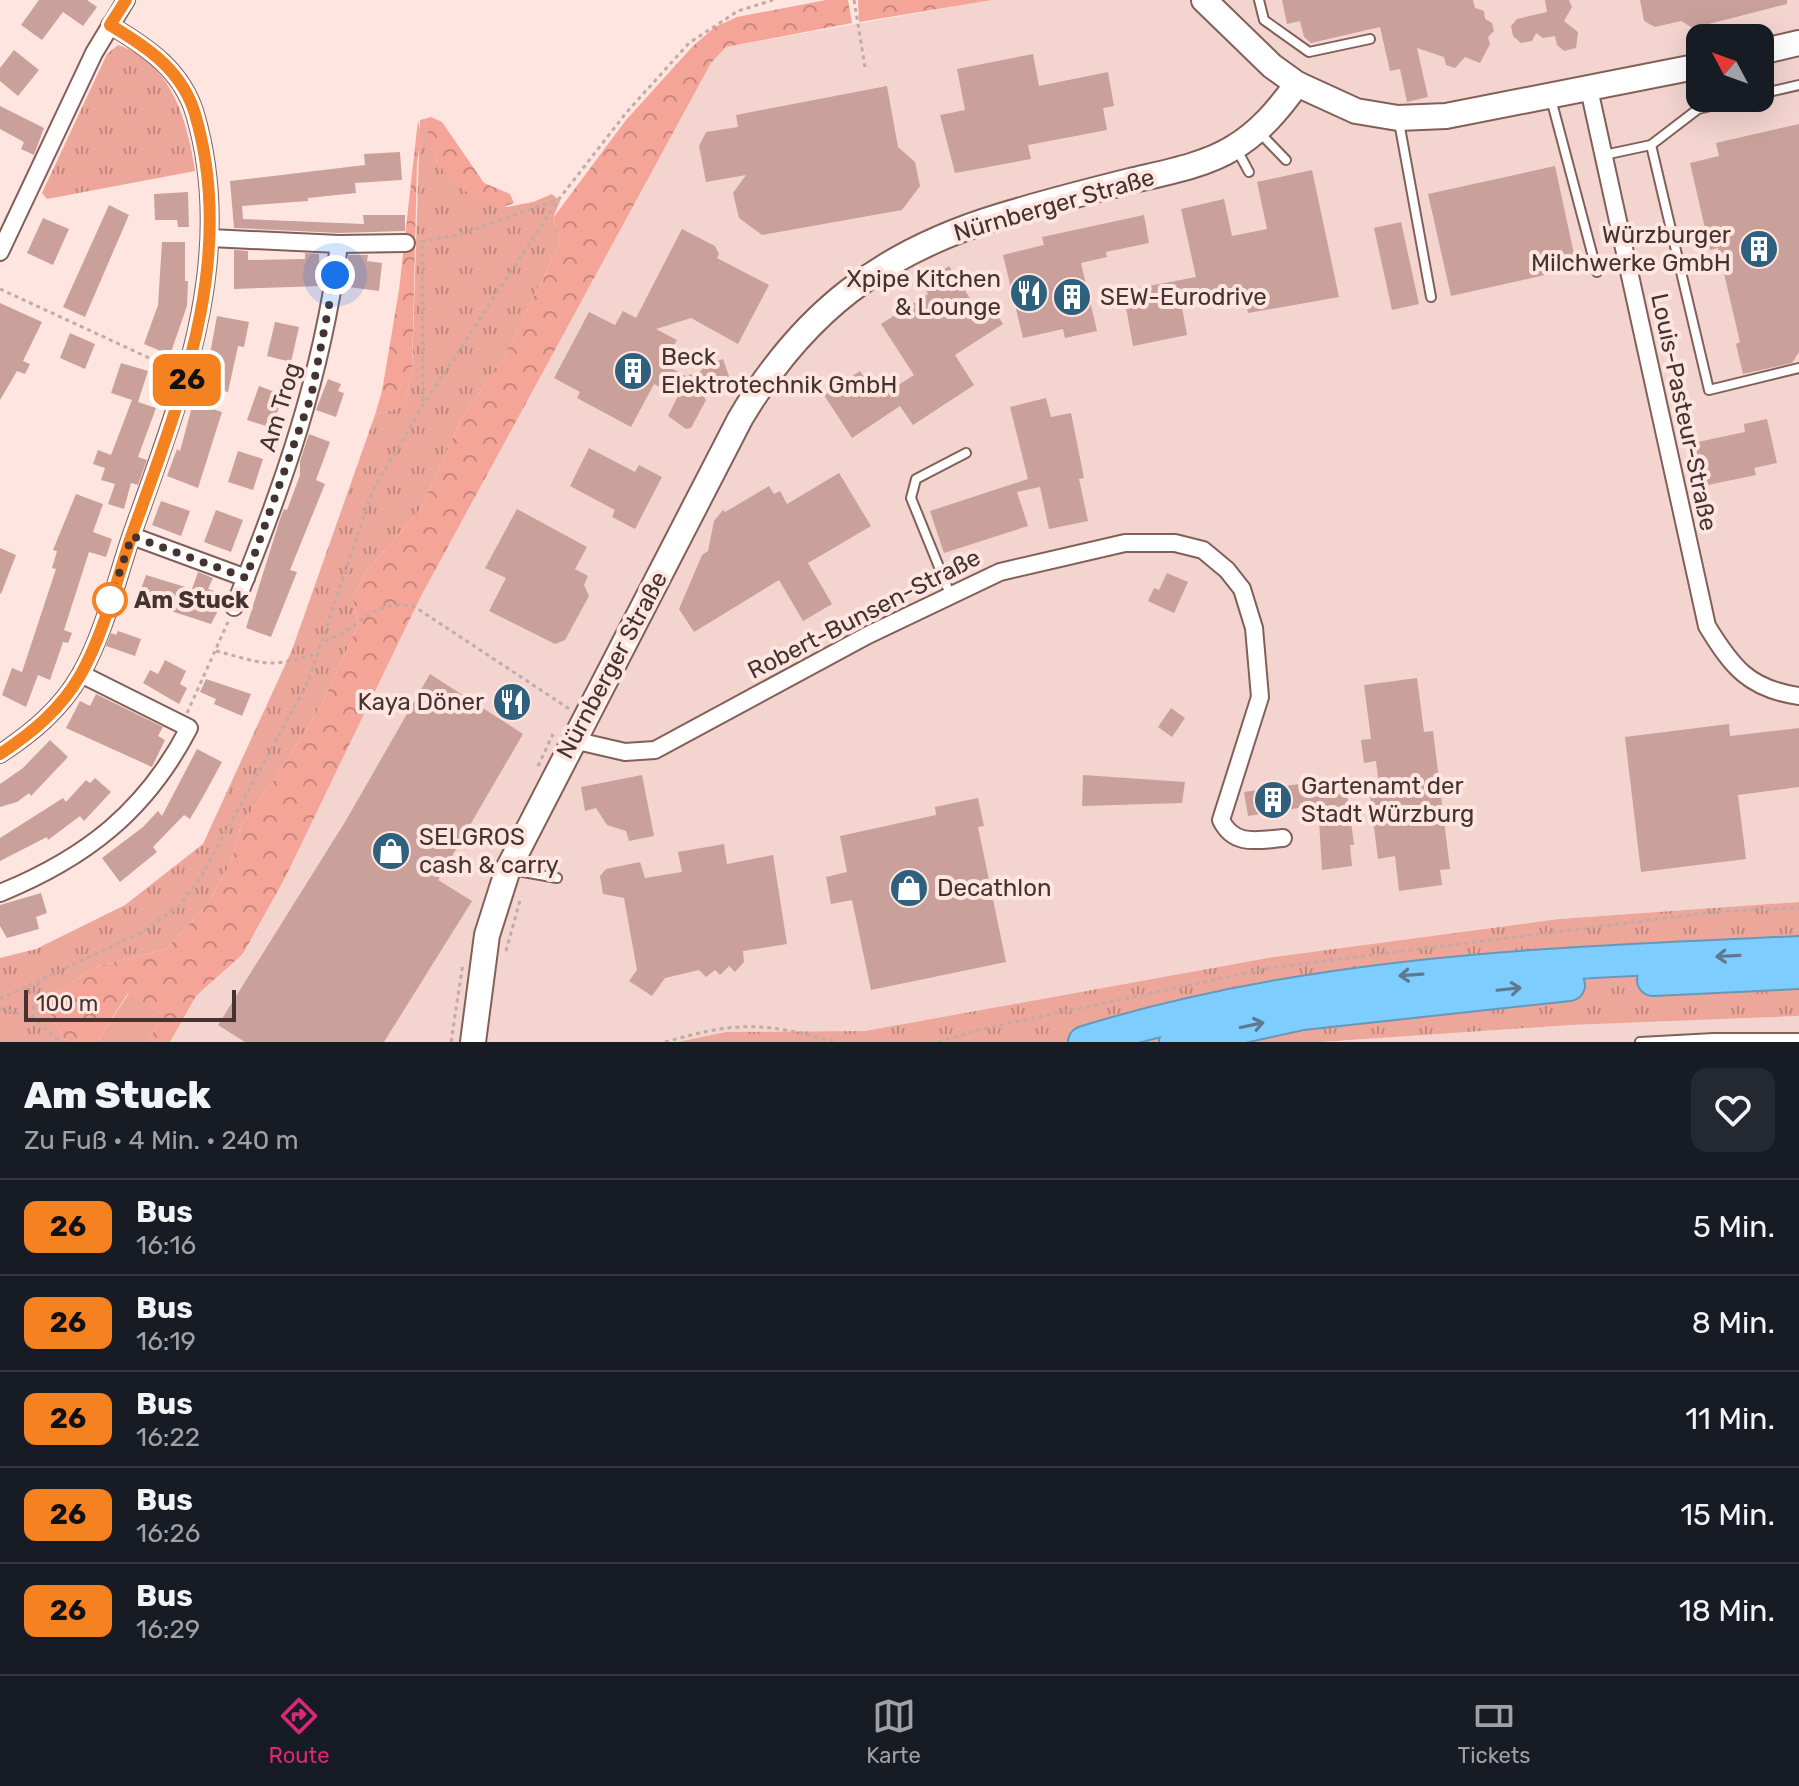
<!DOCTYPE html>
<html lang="de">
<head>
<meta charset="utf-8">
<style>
	body { margin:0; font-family:Rubik,sans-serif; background:#242831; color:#f1f3f6; height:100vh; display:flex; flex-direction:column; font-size:30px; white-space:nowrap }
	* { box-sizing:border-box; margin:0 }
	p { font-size:26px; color:#9ea1a6 }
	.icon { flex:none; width:44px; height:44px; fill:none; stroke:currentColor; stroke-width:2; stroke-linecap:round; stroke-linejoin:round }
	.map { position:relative; height:1042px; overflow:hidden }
	.drawer { display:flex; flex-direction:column; background:#171b24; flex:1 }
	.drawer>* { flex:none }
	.badge { padding:0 16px; border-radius:12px; font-size:28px; line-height:52px }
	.needle { width:52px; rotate:311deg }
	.fabs { position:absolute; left:1686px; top:24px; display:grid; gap:16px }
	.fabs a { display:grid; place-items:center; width:88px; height:88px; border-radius:16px; background:#171b24; box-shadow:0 8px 32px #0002; font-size:40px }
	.scale { position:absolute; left:24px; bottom:20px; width:212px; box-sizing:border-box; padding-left:8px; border:4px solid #443331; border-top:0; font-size:22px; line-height:28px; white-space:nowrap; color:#443331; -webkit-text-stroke:6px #ffe5e0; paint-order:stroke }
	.you { position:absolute; width:40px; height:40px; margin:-20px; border:6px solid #fff; border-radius:50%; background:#1a73e8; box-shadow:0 0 0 12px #1a73e833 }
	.map>.badge { position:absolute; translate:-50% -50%; box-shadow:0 0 0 4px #fff }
	.round { display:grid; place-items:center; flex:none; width:84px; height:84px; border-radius:16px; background:#242831 }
	.summary { display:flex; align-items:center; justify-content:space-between; height:136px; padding:0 24px }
	h1 { font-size:38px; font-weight:800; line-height:60px }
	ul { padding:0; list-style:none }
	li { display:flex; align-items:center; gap:24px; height:96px; padding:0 24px; border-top:2px solid #363941 }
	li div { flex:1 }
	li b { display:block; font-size:30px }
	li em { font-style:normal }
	li .badge { min-width:88px; font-weight:700; text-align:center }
	.tabs { display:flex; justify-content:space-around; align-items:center; height:112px; border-top:2px solid #363941; background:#171b24; font-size:22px; color:#9ea1a6 }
	.tabs a { display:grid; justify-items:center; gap:4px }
	.tabs .selected { color:#db2777 }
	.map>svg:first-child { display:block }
	.built { fill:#f3d4cf; fill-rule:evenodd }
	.grass { fill:url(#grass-tufts) }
	.forest { fill:url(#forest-crowns) }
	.pitch { fill:#eca69a }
	.building { fill:#c9a19a }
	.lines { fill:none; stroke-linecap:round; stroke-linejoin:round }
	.lane-casing { stroke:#835f58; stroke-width:12 }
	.street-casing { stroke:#835f58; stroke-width:20 }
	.secondary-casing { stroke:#835f58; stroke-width:28 }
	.highway-casing { stroke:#6997b7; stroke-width:34 }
	.path { stroke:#c2aba7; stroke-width:3; stroke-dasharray:4 4; stroke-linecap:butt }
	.lane { stroke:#fff; stroke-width:8 }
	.street { stroke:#fff; stroke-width:16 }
	.secondary { stroke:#fff; stroke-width:24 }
	.highway { stroke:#7dcdff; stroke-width:30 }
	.oneway { stroke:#5e788e }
	.line-casing { stroke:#fff; stroke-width:18 }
	.line { stroke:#f58220; stroke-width:12 }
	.walk { stroke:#443331; stroke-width:8; stroke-dasharray:0 14.4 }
	.stop-dot { fill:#fff; stroke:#f58220; stroke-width:4 }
	.labels { text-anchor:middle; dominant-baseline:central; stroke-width:8; stroke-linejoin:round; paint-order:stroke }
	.street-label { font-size:24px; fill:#443331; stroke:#ffe5e0 }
	.poi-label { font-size:24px; fill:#443331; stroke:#ffe5e0; text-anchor:start }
	.stop-label { font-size:24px; font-weight:bold; fill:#443331; stroke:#ffe5e0; text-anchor:start }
</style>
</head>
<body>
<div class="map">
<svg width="1799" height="1042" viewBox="0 0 1799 1042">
	<defs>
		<pattern id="grass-tufts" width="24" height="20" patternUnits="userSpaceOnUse" patternTransform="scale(2)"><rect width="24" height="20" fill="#eca69a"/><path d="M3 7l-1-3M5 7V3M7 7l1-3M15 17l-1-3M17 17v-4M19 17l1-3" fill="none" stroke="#c1887e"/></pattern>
		<pattern id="forest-crowns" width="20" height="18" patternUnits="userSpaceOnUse" patternTransform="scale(2)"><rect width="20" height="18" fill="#f5a598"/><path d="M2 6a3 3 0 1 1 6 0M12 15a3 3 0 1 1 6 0" fill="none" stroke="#c8877d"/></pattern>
	</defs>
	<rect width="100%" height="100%" fill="#ffe5e0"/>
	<!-- built -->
	<g class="built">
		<path d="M992,0H1799V902L1559,919L1274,957L865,1031L726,1032L677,1042H170L196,996L244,954L285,878L420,598L711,63L726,47ZM1700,38H1760V98H1700Z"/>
		<path d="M1799,1016V1042H1321L1570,1025Z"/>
	</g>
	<!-- grass -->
	<g class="grass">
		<path d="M118,45C172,63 187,121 195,171L47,199L42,193L107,54Z"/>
		<path d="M424,119L437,162L506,207L533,202L552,194L560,201L553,218L560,243L502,362L464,414L420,510L365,573L353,599L358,625L323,702L277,776L241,825L231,862L206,906L166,949L95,967L43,1002L66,1042H0V958L36,949L125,905L203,844L292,650L375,415L404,406L412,371L420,120Z"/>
		<path d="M1799,902V1016L1570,1025L1321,1042H677L726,1032L865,1031L1274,957L1559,919Z"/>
	</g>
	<!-- forest -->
	<g class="forest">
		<path d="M826,0H848L852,23L726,47L711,63L420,598L285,878L243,954L196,996L170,1042H147L164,1016L128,993L97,1042H66L43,1002L95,967L166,949L206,906L231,862L241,825L277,776L323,702L358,625L353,599L365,573L420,510L464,414L502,362L560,243L553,218L626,120L693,46L715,27L737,17Z"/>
		<path d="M858,0H992L859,22Z"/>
		<path d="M431,117L442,122L484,183L510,194L514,203C490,216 448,182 437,161C431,148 428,132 424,119Z"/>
		<path d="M418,120L421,135L417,164L412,371L404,406L375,415L382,391L399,290Z"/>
	</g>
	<!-- pitch -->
	<path class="pitch" d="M129,993L164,1016L147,1042H97Z"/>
	<!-- building -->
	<g class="building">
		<path d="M39,0H87L97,7L83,26L63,12L42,40L21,25Z"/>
		<path d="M1282,0H1473L1475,8L1484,11L1485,19L1492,23L1494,31L1488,37L1490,44L1480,63L1465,57L1455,68L1446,65L1444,57L1417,48L1428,97L1407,102L1400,69L1390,71L1380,27L1311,43L1304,37L1300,21L1287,24Z"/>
		<path d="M1545,0H1569L1572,7L1564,21L1578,32L1576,48L1564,51L1557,45L1555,36L1543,38L1536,33L1532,41L1521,43L1513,36L1511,26L1517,19L1547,12Z"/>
		<path d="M1640,0H1787V4L1693,28L1681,21L1655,27L1644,21Z"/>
		<path d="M14,50L39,70L18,96L0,81V68Z"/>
		<path d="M1033,54L1039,86L1108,72L1114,106L1103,108L1107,130L1028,145L1031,159L955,173L940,115L965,110L957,69Z"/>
		<path d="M887,86L898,147L915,162L920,186L902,210L762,235L739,218L733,193L746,175L706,182L699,146L706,132L738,127L736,115Z"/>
		<path d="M0,106L44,128L34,155L21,149L24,142L0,129Z"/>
		<path d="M1799,124V352L1792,363L1743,374L1736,344L1740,342L1718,248L1710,250L1690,163L1719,156L1716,143Z"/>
		<path d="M400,152L402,180L355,183L356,193L308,198V201L242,206L243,219L364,224L363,215H405V231L339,233L234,228L230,181L365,165L364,154Z"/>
		<path d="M1555,166L1577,268L1451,296L1428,194Z"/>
		<path d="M1312,170L1339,297L1248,313L1243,289L1181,302L1187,335L1133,346L1123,291L1196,277L1181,209L1224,199L1232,236L1267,229L1257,182Z"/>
		<path d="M188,192L189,227H178L177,220H155L154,194Z"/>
		<path d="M109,205L129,215L85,317L63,307Z"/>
		<path d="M1144,215L1149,243L1106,252L1107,257L1081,263L1097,331L1065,338L1063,329L1023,338L1003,255L1044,245L1042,237Z"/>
		<path d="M43,218L69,229L53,265L27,253Z"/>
		<path d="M1401,222L1419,304L1392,310L1374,228Z"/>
		<path d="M682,229L715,246L719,254L717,258L769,285L738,344L691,318L656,329L677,340L663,364L688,377L690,374L695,377L707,364L723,359L731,382L701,392L706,400L691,428L686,429L668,416L678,396L654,384L631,427L577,398L580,392L554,378L589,312L615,325L623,311L636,318Z"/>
		<path d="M162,242H185V281H188L187,306L170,355L144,344L158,305Z"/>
		<path d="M234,250L248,251V260L305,259V253L319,254L320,286L234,289Z"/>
		<path d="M348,255H368L367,261L382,263L379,291L348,287L351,262L348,261Z"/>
		<path d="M949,266L975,306L986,298L1003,324L955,355L974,385L913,425L900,406L852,438L824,395L860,371L878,398L914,375L881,324L928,294L922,284Z"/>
		<path d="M0,303L42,322L23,361L30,364L25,374L17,371L0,400Z"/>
		<path d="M217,316L249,322L244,347L238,346L228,392L204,387Z"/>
		<path d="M275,322L299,327L291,362L267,356Z"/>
		<path d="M70,333L95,344L85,369L60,358Z"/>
		<path d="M121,363L148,371L138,402L156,408L138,457L147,460L138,485L131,483L124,509L108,504L115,484L101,480L105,468L93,464L98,450L111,455L132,400L111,393Z"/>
		<path d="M328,379L341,384L338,391L344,393L336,417L316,410Z"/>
		<path d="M259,386L283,395L272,428L247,420Z"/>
		<path d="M1046,398L1051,417L1071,413L1084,478L1079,479L1088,521L1049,529L1040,487L1017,492L1028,526L944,553L930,511L1028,479L1010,407Z"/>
		<path d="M193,403L222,412L198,488L167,476L177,449L180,451Z"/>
		<path d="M1767,419L1777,463L1754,468L1756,475L1703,486L1693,443L1745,432L1744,424Z"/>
		<path d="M309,434L330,442L316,480L325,484L290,570L297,572L271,637L246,628L280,519L284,509L287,510L300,475V461Z"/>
		<path d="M589,448L635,472L639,465L662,477L635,529L612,517L615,510L570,486Z"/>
		<path d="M238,451L263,459L253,490L228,482Z"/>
		<path d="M839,473L871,526L808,563L832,604L803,621L779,580L694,632L679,609L702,555L708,551L714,521L723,510L725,512L769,486L774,494L780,491L787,504Z"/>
		<path d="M76,494L103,504L93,532L112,539L106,557L89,552L64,630L72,633L68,643L63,642L50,680L38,675L26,707L2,695L12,668L22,672L56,569L52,568L57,551L53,550Z"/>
		<path d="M161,501L190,511L181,536L152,525Z"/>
		<path d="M517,509L587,547L575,569L588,576L584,585L589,596L565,640L555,644L489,611L506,578L485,568Z"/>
		<path d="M216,510L243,520L231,552L204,542Z"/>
		<path d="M0,548L16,555L1,594L0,593Z"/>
		<path d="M198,572L213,578L208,589L227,596L223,608L219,609L211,624L137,600L146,575L192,589Z"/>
		<path d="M1167,573L1188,582L1174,613L1148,601L1154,588L1159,590Z"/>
		<path d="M118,631L141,639L135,656L106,646L111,633L116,635Z"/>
		<path d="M165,660L186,671L180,684L187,688L179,704L143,683L150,670L158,674Z"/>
		<path d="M430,674L523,734L438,880L472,901L384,1042H245L218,1025L345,822Z"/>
		<path d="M1417,678L1424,732L1433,731L1450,869L1440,870L1442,885L1399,891L1395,856L1378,859L1370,796L1380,794L1376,761L1364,763L1361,740L1371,739L1364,685Z"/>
		<path d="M206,679L251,694L242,716L214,704L216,699L200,692Z"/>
		<path d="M96,694L163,727L158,736L165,740L152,767L66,728L80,701L90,706Z"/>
		<path d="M1171,708L1185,718L1172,737L1158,727Z"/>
		<path d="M1729,724L1730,736L1799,728V787L1738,795L1746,859L1641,872L1625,737Z"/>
		<path d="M50,740L68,757L31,796L29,793L17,802L0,807V784L23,768Z"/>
		<path d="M197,749L222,762L204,795L190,819L184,815L153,847L157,852L120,882L102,858L143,827L158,811L162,816Z"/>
		<path d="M642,775L654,836L629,841L626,831L607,825L596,808L585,811L581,787Z"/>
		<path d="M1083,775L1185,782L1182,803L1082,806Z"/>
		<path d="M95,778L111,792L84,821L80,816L48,840L47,837L0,861V838L63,798L66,802L86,780L90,783Z"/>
		<path d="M1299,784L1300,791L1346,785L1354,845H1350L1352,866L1322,870L1318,805L1248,816L1244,792Z"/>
		<path d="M978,798L984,826L978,827L1006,962L871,990L852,900L831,904L826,877L847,872L840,836L936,815L935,807Z"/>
		<path d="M724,844L727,864L773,855L787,944L743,951L744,962L735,972L729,966L720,975L715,970L706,977L699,970L665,978L652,996L629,981L637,970L624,898L603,894L600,876L606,869L640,862L645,878L682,872L678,852Z"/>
		<path d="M41,893L47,913L36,917L39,929L7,938L0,926V905Z"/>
	</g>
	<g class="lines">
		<defs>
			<g id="lane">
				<path d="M1259,0L1264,20L1309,52L1370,39"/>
				<path d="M1760,94L1799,85"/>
				<path d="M1551,99L1597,272"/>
				<path d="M1399,122L1431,297"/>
				<path d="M1258,131L1286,160"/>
				<path d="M1651,145L1709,390L1799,368"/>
				<path d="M1236,148L1249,172"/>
				<path d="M1604,155L1651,145L1698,109L1745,98"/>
				<path d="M950,594L911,498L916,479L966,453"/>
				<path d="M512,870L557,878"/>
				<path d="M1640,1042L1714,1038"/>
				<path d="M1714,1042V1038H1799"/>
			</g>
			<g id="street">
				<path d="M1589,89L1707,626C1732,667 1749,689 1799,696"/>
				<path d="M210,238L339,244L406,243"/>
				<path d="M0,252L94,53L126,0"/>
				<path d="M132,536L246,578"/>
				<path d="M234,607C283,487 323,373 339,244"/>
				<path d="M573,740L625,752L655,750L868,635L1000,572L1125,543H1175L1203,550L1227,570L1242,589L1254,628L1260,697L1221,820C1234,847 1258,840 1283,838"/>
				<path d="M0,754C33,732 61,709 81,674C104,633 116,582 131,537C179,401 238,260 195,114C182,70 147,47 110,25"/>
				<path d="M0,893C86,858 146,811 189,728L81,674"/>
			</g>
			<g id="secondary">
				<path d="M1204,0L1272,66L1297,84L1356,111L1398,118L1446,116L1700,66"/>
				<path d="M1760,52L1799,43"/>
				<path d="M473,1042L487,935L508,869L740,419C803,312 882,252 1001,216C1043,203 1086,192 1130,181C1163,173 1204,166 1233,148C1260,132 1279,109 1297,84"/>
			</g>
			<g id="highway">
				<path d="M1653,980L1799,973"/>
				<path d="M1084,1042C1316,970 1558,963 1799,952"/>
				<path d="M1175,1042L1302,1014L1569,985"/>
			</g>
		</defs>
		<!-- lane casing -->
		<use href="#lane" class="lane-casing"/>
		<!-- street casing -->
		<use href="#street" class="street-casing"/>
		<!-- secondary casing -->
		<use href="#secondary" class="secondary-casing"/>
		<!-- highway casing -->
		<use href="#highway" class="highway-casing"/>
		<!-- path -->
		<g class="path">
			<path d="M854,0L865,67"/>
			<path d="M421,242L461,234L559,199"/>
			<path d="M422,245L423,402"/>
			<path d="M0,289L171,368"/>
			<path d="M325,641C361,629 372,597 415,607L571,710"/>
			<path d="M216,651C267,664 267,669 319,653"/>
			<path d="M187,713L228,622"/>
			<path d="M538,766L553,734"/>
			<path d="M506,951L521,897"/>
			<path d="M0,999L142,932L179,906L202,875L308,682L372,492L423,405L559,199L626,113L689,43L738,11L773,0"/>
			<path d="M0,1008L33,1018L60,1042"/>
			<path d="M33,1018L34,996L40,979"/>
			<path d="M451,1042L463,963"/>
			<path d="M665,1042C739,1021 762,1022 836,1042"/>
			<path d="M938,1042L982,1029L1270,968L1723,911L1799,908"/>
		</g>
		<!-- lane -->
		<use href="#lane" class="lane"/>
		<!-- street -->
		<use href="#street" class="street"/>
		<!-- secondary -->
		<use href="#secondary" class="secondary"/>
		<!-- highway -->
		<use href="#highway" class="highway"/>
	</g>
	<!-- one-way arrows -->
	<defs><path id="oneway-shaft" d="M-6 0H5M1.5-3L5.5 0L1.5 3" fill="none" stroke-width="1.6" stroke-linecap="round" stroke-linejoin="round" transform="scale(2)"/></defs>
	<g class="oneway">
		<use href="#oneway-shaft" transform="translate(1728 956) rotate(177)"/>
		<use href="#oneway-shaft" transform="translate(1411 975) rotate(176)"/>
		<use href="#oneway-shaft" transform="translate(1509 989) rotate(-6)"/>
		<use href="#oneway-shaft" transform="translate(1252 1025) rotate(-12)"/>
	</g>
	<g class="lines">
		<defs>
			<path id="line" d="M0,754C33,732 61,709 81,674C104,633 116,582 131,537C179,402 238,260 195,114C182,70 147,47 110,25L126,0"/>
		</defs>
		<!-- line casing -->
		<use href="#line" class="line-casing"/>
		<!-- line -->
		<use href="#line" class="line"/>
		<!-- walk -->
		<path class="walk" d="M110,600L132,536L246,578L311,397L335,275"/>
	</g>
	<!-- icons -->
	<defs>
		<symbol id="building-disc" viewBox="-11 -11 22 22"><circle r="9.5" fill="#2f607e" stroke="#ffe5e0"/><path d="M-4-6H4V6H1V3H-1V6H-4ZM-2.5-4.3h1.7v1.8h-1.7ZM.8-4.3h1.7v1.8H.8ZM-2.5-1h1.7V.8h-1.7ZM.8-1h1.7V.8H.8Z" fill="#fff"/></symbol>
		<symbol id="restaurant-disc" viewBox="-11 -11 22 22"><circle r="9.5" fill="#2f607e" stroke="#ffe5e0"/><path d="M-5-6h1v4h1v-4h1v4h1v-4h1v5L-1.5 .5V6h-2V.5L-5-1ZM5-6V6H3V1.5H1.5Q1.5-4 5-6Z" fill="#fff"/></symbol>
		<symbol id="shop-disc" viewBox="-11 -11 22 22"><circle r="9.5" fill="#2f607e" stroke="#ffe5e0"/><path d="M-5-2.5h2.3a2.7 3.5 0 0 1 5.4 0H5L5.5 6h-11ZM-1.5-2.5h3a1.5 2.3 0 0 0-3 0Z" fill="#fff"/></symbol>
	</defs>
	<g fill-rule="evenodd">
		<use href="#building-disc" x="1737" y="227" width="44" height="44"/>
		<use href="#restaurant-disc" x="1007" y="271" width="44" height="44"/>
		<use href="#building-disc" x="1050" y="275" width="44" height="44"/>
		<use href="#building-disc" x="611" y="349" width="44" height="44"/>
		<use href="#restaurant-disc" x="490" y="680" width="44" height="44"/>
		<use href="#building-disc" x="1251" y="778" width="44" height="44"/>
		<use href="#shop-disc" x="369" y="829" width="44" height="44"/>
		<use href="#shop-disc" x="887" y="866" width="44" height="44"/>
	</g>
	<!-- markers -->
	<circle class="stop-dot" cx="110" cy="600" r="16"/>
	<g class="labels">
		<!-- street labels -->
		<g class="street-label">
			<text transform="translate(1054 205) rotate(-16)">Nürnberger Straße</text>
			<text transform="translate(280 407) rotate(-73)">Am Trog</text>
			<text transform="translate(1684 412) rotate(78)">Louis-Pasteur-Straße</text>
			<text transform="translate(864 614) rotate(-27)">Robert-Bunsen-Straße</text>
			<text transform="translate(612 665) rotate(-62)">Nürnberger Straße</text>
		</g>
		<!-- poi labels -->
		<g class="poi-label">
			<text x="1731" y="235" text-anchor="end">Würzburger<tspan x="1731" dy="28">Milchwerke GmbH</tspan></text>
			<text x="1001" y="279" text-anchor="end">Xpipe Kitchen<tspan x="1001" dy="28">&amp; Lounge</tspan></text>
			<text x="1100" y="297">SEW-Eurodrive</text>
			<text x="661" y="357">Beck<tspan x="661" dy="28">Elektrotechnik GmbH</tspan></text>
			<text x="484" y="702" text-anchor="end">Kaya Döner</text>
			<text x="1301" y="786">Gartenamt der<tspan x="1301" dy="28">Stadt Würzburg</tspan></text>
			<text x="419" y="837">SELGROS<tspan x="419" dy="28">cash &amp; carry</tspan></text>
			<text x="937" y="888">Decathlon</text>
		</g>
		<!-- stop labels -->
		<g class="stop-label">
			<text x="134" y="600">Am Stuck</text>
		</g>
	</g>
</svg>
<div class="fabs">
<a><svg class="needle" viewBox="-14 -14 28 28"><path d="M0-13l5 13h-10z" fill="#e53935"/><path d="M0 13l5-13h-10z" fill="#9ea1a6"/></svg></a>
</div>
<div class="scale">100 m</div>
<div class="you" style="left:335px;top:275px"></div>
<b class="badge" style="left:187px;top:380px;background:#f58220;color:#111">26</b>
</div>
<section class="drawer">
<div class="summary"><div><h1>Am Stuck</h1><p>Zu Fuß · 4 Min. · 240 m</p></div><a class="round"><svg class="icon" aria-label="heart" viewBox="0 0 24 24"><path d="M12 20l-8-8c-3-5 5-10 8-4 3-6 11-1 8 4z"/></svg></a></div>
<ul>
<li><span class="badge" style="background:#f58220;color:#111">26</span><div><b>Bus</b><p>16:16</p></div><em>5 Min.</em></li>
<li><span class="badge" style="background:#f58220;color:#111">26</span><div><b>Bus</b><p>16:19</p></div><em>8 Min.</em></li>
<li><span class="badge" style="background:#f58220;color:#111">26</span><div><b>Bus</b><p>16:22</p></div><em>11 Min.</em></li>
<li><span class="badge" style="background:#f58220;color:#111">26</span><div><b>Bus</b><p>16:26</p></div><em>15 Min.</em></li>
<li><span class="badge" style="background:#f58220;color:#111">26</span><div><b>Bus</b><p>16:29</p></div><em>18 Min.</em></li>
</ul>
</section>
<nav class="tabs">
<a class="selected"><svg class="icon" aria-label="directions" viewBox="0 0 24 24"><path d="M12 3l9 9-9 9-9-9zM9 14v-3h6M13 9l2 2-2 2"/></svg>Route</a>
<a><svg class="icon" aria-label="map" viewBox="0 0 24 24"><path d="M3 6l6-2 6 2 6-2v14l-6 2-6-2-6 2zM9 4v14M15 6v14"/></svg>Karte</a>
<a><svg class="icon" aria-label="tickets" viewBox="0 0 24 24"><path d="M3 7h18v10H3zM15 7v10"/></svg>Tickets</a>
</nav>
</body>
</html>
